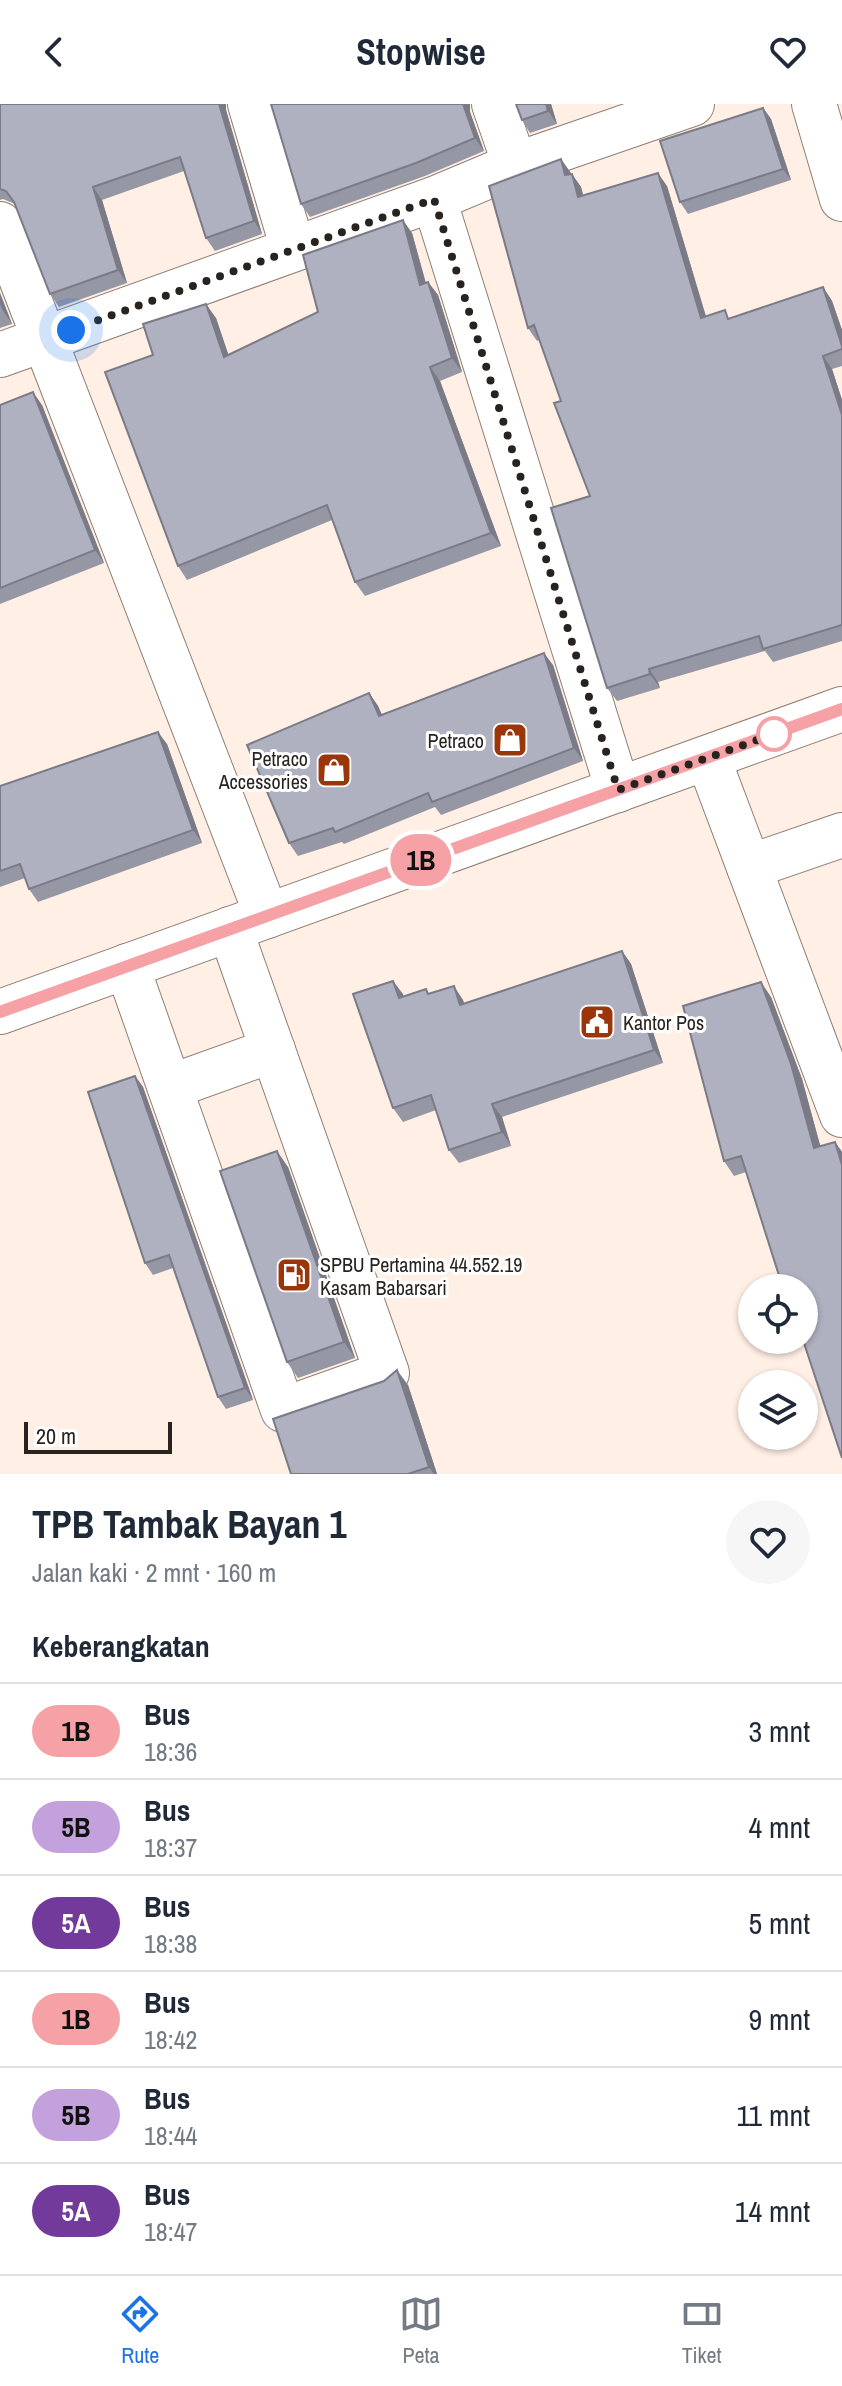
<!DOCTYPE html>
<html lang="id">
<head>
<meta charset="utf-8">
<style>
	body { margin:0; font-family:"Archivo Narrow",sans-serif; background:#f6f6f7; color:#1f2937; height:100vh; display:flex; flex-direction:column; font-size:30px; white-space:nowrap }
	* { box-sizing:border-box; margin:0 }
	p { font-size:26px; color:#747a83 }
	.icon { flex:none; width:44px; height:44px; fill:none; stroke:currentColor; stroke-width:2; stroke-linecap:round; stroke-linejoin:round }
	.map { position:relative; height:1370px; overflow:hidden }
	.details { display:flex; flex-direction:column; background:#fff; flex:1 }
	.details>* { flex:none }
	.badge { padding:0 16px; border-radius:26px; font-size:28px; line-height:52px }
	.fabs { position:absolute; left:738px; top:1170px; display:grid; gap:16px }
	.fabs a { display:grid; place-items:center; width:80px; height:80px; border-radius:50%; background:#fff; box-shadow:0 2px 6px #0004; font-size:40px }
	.scale { position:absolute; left:24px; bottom:20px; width:148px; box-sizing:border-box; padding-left:8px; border:4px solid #29231f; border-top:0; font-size:22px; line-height:28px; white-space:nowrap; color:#29231f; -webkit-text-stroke:6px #fff; paint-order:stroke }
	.you { position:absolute; width:40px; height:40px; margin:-20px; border:6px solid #fff; border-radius:50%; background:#1a73e8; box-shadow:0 0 0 12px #1a73e833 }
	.map>.badge { position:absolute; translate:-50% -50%; box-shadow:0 0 0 4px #fff }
	h2 { padding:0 32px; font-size:30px; line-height:72px }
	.round { display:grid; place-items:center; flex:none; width:84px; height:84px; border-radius:42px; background:#f6f6f7 }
	.headline { display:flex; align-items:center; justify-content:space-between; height:136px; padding:0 32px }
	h1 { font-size:38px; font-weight:700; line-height:60px }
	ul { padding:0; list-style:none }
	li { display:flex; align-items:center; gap:24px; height:96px; padding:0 32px; border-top:2px solid #e0e1e3 }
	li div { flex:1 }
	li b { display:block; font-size:30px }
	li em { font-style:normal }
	li .badge { min-width:88px; font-weight:700; text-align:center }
	header { display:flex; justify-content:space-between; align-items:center; height:104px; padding:0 32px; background:#fff; font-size:36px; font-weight:700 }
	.tab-bar { display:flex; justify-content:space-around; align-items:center; height:112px; border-top:2px solid #e0e1e3; background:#fff; font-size:22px; color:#747a83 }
	.tab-bar a { display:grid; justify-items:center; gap:4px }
	.tab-bar .current { color:#1a73e8 }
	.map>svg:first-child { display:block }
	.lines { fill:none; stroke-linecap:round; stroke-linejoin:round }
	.minor-casing { stroke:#8e7f75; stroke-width:46 }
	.minor { stroke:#fff; stroke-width:44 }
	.wall { fill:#9697a5 }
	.shaded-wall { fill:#7a7b86 }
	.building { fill:#afb0c0; stroke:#7a7b86; stroke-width:2 }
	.line-casing { stroke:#fff; stroke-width:18 }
	.line { stroke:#f5a1a5; stroke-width:12 }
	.walk { stroke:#29231f; stroke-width:8; stroke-dasharray:0 14.4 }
	.stop-dot { fill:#fff; stroke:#f5a1a5; stroke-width:4 }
	.labels { text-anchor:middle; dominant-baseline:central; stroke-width:6; stroke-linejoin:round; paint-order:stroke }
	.poi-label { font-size:20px; fill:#29231f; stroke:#fff; text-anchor:end }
</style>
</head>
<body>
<header><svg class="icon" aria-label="back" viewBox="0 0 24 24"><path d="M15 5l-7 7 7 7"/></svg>Stopwise<svg class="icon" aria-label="heart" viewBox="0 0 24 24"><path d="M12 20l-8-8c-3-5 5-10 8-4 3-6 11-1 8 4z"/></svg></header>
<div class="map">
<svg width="842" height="1370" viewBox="0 0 842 1370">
	<rect width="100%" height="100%" fill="#ffefe4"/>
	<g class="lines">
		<defs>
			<g id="minor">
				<path d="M250,0L293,145"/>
				<path d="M494,0L515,61"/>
				<path d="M814,0L842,95"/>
				<path d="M434,95L618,686"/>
				<path d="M0,120L267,812"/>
				<path d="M0,251L434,95L515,61L692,0"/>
				<path d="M708,654L842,1011"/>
				<path d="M749,763L842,731"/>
				<path d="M127,862L283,1306L387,1269L230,825"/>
				<path d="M0,908L842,605"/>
				<path d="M170,983L273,946"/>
			</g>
		</defs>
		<!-- minor casing -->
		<use href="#minor" class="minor-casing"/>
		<!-- minor -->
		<use href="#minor" class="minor"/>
	</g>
	<!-- wall -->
	<g class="wall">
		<path d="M0,0L226,6L262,130L215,147L206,134L184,67L102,96L127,179L59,203L50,190L15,100L3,95L0,96Z"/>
		<path d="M516,0H551L557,20L530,29L522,16Z"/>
		<path d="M763,4L771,15L791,76L688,110L680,98Z"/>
		<path d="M470,8L484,47L425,72L310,113L301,100Z"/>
		<path d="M561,55L581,83L583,91L667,82L706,212L730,214L823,183L832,197L842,226V262L832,265L842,296V537L773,558L765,547L658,578L660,584L617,597L607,584L590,392L561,297L539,236L537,237L528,224Z"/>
		<path d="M412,129L426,179L428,178L438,191L462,268L440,277L501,442L365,492L355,478L332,416L187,476L178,462L153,251L216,214L228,251L318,208Z"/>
		<path d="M0,189L12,220L0,224Z"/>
		<path d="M0,301H42L104,459L0,500Z"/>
		<path d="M553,561L583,657L441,711L435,703L344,740L342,738L298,752L289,739L369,589L378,602L382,611Z"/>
		<path d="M167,640L202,739L38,798L29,785L25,774L0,783V682Z"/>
		<path d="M622,847L631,860L663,959L502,1013L511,1042L459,1059L449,1046L436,1006L403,1018L393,1004L403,890V893L430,890L463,896L464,900Z"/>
		<path d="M771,893L802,975L820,1042L835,1038L842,1048V1354L746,1068L734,1072L724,1057Z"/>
		<path d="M135,972L143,983L253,1296L226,1305L218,1293L173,1164L153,1171L145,1159Z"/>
		<path d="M288,1063L355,1254L298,1274L287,1258Z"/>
		<path d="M408,1281L437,1370H291Z"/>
	</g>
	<!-- shaded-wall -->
	<g class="shaded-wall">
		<path d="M219,0H226V6L262,130L254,117Z"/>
		<path d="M463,0H470V8L484,47L475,34Z"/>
		<path d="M546,0H551L557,20L548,7Z"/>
		<path d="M763,4L771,15L791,76L783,65Z"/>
		<path d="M561,55L570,68L575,85L565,71Z"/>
		<path d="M658,69L667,82L710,227L701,214Z"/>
		<path d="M572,70L581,83L587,106L578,93Z"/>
		<path d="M93,83L102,96L127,179L118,166Z"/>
		<path d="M403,116L412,129L430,195L420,181Z"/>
		<path d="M428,178L438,191L462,268L452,254Z"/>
		<path d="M823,183L832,197L842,226V242Z"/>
		<path d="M0,189L12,220L3,207L0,200Z"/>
		<path d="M206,200L216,214L234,267L224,253Z"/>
		<path d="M823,252L832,265L842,296V311Z"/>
		<path d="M430,263L440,277L501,442L491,429Z"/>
		<path d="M33,288L42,301L104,459L95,446Z"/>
		<path d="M544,549L553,561L583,657L574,644Z"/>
		<path d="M649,565L658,578L660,584L650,570Z"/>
		<path d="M369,589L378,602L388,625L379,612Z"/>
		<path d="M158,628L167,640L202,739L193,726Z"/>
		<path d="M622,847L631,860L663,959L654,946Z"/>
		<path d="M393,877L403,890L409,908L399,894Z"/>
		<path d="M761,878L771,893L802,975L825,1059L814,1044Z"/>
		<path d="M454,882L463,896L469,914L460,901Z"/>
		<path d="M135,972L143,983L253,1296L245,1284Z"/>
		<path d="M492,1000L502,1013L511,1042L502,1028Z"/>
		<path d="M835,1038L842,1048V1061Z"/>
		<path d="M277,1047L288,1063L355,1254L344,1238Z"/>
		<path d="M397,1266L408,1281L437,1370H434L429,1363Z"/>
	</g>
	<!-- building -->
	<g class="building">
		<path d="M0,0H219L254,117L206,134L180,53L93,83L118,166L50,190L14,98L6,87L0,85Z"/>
		<path d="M271,0H463L475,34L416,59L301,100Z"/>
		<path d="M516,0H546L548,7L522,16Z"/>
		<path d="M763,4L783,65L680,98L660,37Z"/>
		<path d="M561,55L565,71L572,70L578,93L658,69L701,214L725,206L728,215L823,183L842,242V245L823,252L842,311V521L763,545L759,532L649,565L650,570L607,584L551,404L590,392L554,299L561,297L534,221L528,224L489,82Z"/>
		<path d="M403,116L420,181L428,178L452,254L430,263L491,429L355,478L327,401L178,462L105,268L153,251L143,220L206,200L224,253L318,208L303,151Z"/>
		<path d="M33,288L95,446L0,484V301Z"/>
		<path d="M544,549L574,644L432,698L428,689L335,728L333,724L289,739L247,641L369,589L379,612Z"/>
		<path d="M158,628L193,726L29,785L20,760L0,767V682Z"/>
		<path d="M622,847L654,946L492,1000L502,1028L449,1046L431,991L393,1004L353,890L393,877L399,894L426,885L428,890L454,882L460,901Z"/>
		<path d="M761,878L791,960L814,1044L835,1038L842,1061V1354L803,1236H804V1184H783L741,1052L724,1057L683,902Z"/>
		<path d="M135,972L245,1284L218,1293L169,1151L145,1159L88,988Z"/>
		<path d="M277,1047L344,1238L287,1258L220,1067Z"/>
		<path d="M397,1266L429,1363L408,1370H291L273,1315L384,1277Z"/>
	</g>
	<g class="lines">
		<defs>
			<path id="line" d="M0,908L842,605"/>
		</defs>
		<!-- line casing -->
		<use href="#line" class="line-casing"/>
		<!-- line -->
		<use href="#line" class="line"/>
		<!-- walk -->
		<path class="walk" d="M71,226L434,95L618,686L774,630"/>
	</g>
	<!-- icons -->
	<defs>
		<symbol id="shop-square" viewBox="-11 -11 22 22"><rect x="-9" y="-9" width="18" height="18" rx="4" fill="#9b360a" stroke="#fff"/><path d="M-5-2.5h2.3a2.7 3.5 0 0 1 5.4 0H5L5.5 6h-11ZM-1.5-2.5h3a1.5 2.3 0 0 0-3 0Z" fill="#fff"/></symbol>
		<symbol id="civic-square" viewBox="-11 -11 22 22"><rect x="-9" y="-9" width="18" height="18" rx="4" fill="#9b360a" stroke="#fff"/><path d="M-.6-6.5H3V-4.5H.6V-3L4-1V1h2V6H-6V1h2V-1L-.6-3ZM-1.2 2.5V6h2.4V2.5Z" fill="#fff"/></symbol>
		<symbol id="fuel-square" viewBox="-11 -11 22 22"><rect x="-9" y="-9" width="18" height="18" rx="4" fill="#9b360a" stroke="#fff"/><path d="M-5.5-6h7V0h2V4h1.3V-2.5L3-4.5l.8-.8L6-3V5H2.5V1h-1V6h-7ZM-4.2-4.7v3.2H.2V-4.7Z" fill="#fff"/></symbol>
	</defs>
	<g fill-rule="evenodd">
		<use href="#shop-square" x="490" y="616" width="40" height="40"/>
		<use href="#shop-square" x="314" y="646" width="40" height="40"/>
		<use href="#civic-square" x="577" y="898" width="40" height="40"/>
		<use href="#fuel-square" x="274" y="1151" width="40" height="40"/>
	</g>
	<!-- markers -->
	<circle class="stop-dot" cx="774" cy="630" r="16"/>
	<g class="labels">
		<!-- poi labels -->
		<g class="poi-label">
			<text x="484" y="636">Petraco</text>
			<text x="308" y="654">Petraco<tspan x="308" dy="23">Accessories</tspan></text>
			<text x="623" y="918" text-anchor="start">Kantor Pos</text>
			<text x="320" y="1160" text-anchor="start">SPBU Pertamina 44.552.19<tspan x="320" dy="23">Kasam Babarsari</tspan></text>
		</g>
	</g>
</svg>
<div class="fabs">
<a><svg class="icon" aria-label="locate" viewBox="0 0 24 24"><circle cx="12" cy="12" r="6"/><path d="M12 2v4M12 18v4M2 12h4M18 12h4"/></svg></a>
<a><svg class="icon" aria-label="layers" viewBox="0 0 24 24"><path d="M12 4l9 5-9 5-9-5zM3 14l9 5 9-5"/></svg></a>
</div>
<div class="scale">20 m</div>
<div class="you" style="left:71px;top:226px"></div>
<b class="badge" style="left:421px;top:756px;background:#f5a1a5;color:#111">1B</b>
</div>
<section class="details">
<div class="headline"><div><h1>TPB Tambak Bayan 1</h1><p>Jalan kaki · 2 mnt · 160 m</p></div><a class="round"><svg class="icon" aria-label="heart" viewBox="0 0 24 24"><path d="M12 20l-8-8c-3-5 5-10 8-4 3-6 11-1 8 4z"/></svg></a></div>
<h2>Keberangkatan</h2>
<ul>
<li><span class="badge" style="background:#f5a1a5;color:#111">1B</span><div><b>Bus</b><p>18:36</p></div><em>3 mnt</em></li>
<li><span class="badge" style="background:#c3a1dd;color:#111">5B</span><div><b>Bus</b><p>18:37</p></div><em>4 mnt</em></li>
<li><span class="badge" style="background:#723a9b;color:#fff">5A</span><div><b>Bus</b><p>18:38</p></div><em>5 mnt</em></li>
<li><span class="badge" style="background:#f5a1a5;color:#111">1B</span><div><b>Bus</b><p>18:42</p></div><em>9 mnt</em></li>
<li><span class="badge" style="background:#c3a1dd;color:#111">5B</span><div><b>Bus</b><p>18:44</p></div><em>11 mnt</em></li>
<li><span class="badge" style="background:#723a9b;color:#fff">5A</span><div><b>Bus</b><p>18:47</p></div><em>14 mnt</em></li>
</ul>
</section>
<nav class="tab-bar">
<a class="current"><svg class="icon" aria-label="directions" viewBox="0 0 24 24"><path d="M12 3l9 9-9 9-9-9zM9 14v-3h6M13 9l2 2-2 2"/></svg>Rute</a>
<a><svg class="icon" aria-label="map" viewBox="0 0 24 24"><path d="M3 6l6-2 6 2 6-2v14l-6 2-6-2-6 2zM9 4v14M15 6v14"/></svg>Peta</a>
<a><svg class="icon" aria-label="tickets" viewBox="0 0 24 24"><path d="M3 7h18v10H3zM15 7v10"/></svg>Tiket</a>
</nav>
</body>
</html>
